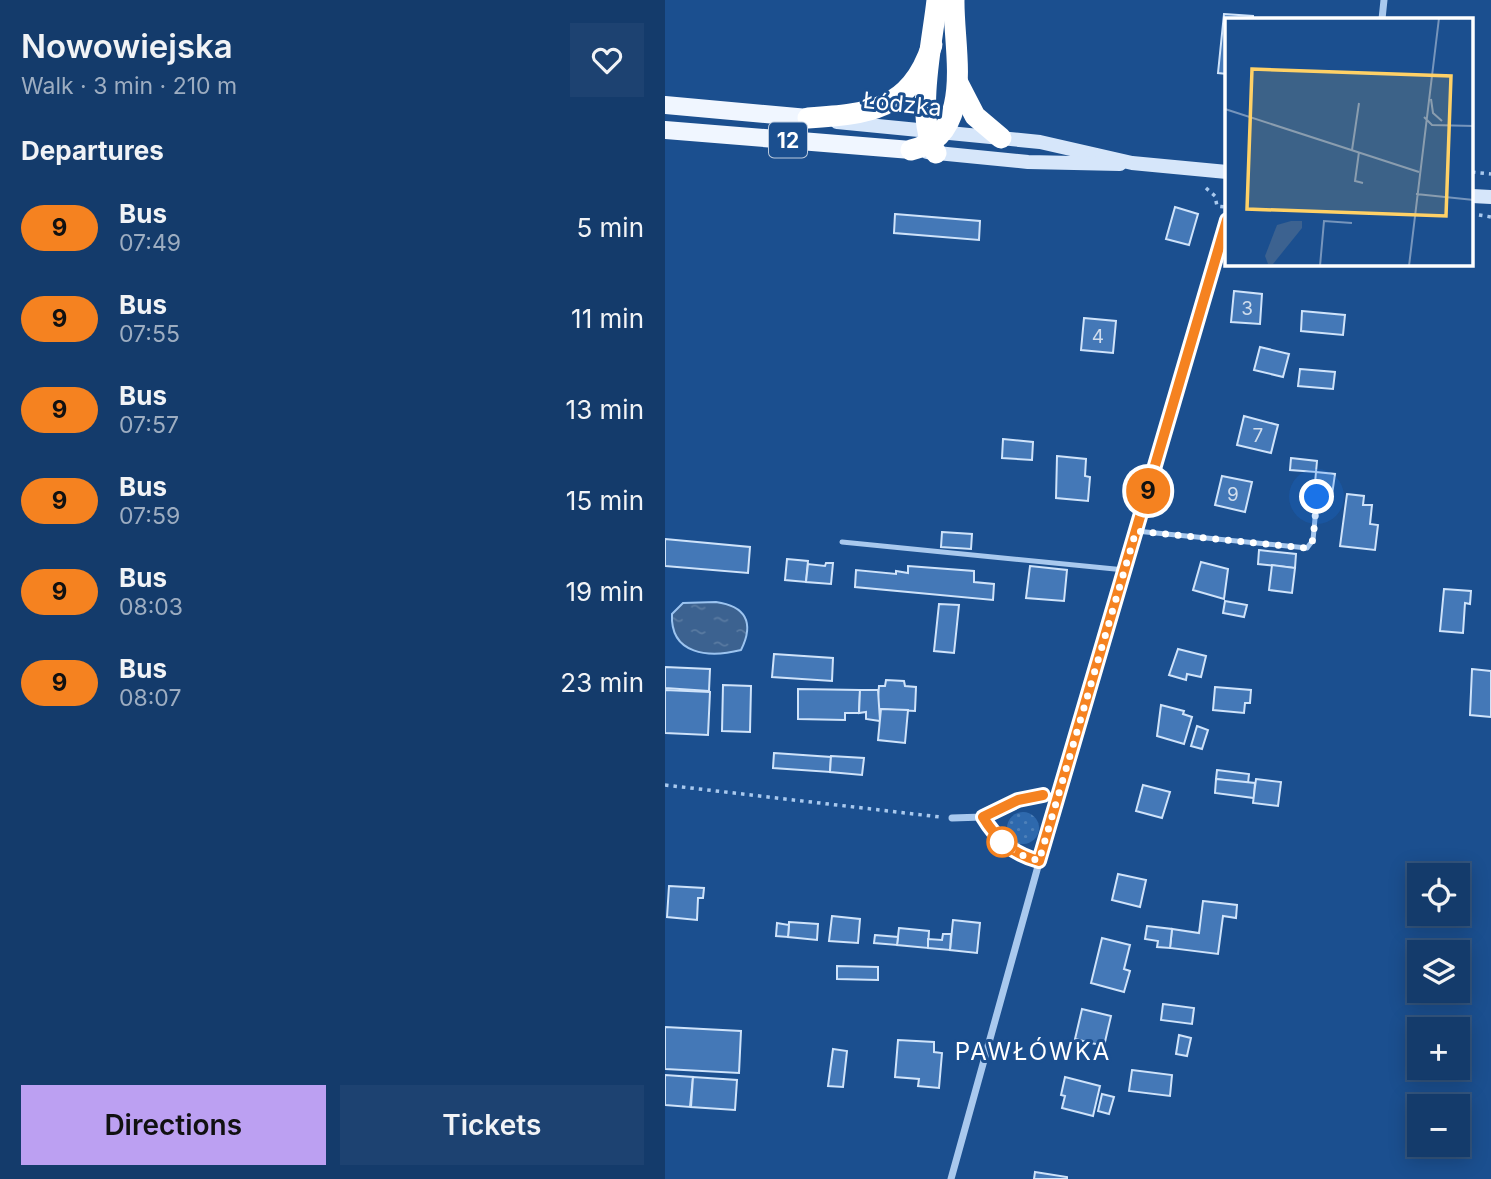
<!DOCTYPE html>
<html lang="en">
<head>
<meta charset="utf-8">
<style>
	body { margin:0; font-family:Inter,sans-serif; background:#1d4271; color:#f1f3f6; height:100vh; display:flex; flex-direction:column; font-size:26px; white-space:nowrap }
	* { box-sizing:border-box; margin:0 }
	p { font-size:23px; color:#9dadc1 }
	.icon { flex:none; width:38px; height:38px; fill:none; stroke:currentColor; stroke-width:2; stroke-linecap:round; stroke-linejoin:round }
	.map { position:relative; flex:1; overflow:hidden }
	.panel { display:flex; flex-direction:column; background:#143b6b; width:665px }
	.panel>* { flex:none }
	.badge { padding:0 14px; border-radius:23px; font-size:24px; line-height:46px }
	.controls { position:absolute; left:742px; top:863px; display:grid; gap:14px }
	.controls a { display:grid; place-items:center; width:63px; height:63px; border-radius:0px; background:#143b6b; box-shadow:0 4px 18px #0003,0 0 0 2px #33557e; font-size:35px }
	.you { position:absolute; width:35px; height:35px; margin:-18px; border:5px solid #fff; border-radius:50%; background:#1a73e8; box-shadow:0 0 0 10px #1a73e833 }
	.map>.badge { position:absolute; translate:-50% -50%; box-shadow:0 0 0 4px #fff }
	h2 { padding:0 21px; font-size:26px; line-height:63px }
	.round { display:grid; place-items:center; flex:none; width:74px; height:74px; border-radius:0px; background:#1d4271 }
	.overview { display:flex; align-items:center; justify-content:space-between; height:119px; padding:0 21px }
	h1 { font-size:33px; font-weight:600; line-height:52px }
	.action { display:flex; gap:14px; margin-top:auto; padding:14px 21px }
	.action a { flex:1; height:80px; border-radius:0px; background:#bca0f2; color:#111; font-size:28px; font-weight:600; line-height:80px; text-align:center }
	.action a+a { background:#1d4271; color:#f1f3f6 }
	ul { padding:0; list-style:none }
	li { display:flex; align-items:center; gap:21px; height:91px; padding:0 21px }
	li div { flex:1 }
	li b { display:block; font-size:26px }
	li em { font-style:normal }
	li .badge { min-width:77px; font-weight:700; text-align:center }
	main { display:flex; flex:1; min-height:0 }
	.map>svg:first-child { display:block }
	.grass { fill:url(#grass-dots) }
	.water { fill:url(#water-ripples); stroke:#9cc4f0; stroke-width:2 }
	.building { fill:#4478b7; stroke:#cfe3fa; stroke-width:2 }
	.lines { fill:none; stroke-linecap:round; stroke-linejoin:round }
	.path { stroke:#a9c9ee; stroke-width:3.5; stroke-dasharray:3.5 5; stroke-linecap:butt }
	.service { stroke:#a9c9ee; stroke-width:5 }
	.minor { stroke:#a9c9ee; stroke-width:7 }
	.secondary { stroke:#d6e6fa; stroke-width:14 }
	.primary { stroke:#f0f6ff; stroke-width:18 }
	.motorway { stroke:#fff; stroke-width:21 }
	.line-casing { stroke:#fff; stroke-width:16 }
	.line { stroke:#f58220; stroke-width:10 }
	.walk { stroke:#fff; stroke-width:7; stroke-dasharray:0 12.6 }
	.stop-dot { fill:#fff; stroke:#f58220; stroke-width:3.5 }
	.labels { text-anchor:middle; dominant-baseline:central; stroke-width:6; stroke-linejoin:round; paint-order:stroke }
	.number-label { font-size:19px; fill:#d0dded }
	.shield { fill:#1b4f8f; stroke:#bbcadd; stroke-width:2 }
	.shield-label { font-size:21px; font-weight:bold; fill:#fff }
	.street-label { font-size:23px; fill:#fff; stroke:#1b4f8f }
	.neighbourhood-label { font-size:24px; letter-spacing:2px; fill:#fff; stroke:#1b4f8f }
	.inset-road { fill:none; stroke:#7695bc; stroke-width:2 }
	.view { fill:#ffd166; fill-opacity:0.15; stroke:#ffd166; stroke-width:3.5 }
	.inset-edge { fill:none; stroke:#fff; stroke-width:3.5 }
</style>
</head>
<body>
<main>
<section class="panel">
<div class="overview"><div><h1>Nowowiejska</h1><p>Walk · 3 min · 210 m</p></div><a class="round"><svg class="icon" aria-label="heart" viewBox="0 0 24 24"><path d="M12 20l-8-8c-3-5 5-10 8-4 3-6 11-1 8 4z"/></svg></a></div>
<h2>Departures</h2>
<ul>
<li><span class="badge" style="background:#f58220;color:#111">9</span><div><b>Bus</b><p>07:49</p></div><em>5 min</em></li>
<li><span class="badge" style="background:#f58220;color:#111">9</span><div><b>Bus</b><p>07:55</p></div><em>11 min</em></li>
<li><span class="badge" style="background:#f58220;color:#111">9</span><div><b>Bus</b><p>07:57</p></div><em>13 min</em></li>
<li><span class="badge" style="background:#f58220;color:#111">9</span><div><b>Bus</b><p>07:59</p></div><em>15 min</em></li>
<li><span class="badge" style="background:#f58220;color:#111">9</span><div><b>Bus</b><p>08:03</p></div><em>19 min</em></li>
<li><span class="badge" style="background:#f58220;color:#111">9</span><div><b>Bus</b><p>08:07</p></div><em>23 min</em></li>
</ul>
<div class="action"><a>Directions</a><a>Tickets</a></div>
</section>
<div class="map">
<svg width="826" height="1179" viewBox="0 0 826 1179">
	<defs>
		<pattern id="grass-dots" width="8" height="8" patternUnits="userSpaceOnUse" patternTransform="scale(1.75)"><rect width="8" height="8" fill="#2e69ad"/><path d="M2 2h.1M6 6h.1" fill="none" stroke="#4d80b9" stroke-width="1.8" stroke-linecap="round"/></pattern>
		<pattern id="water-ripples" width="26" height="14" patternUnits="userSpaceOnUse" patternTransform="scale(1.75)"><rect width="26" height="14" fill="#3c6290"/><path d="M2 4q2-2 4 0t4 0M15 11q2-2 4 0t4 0" fill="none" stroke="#597aa1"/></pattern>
	</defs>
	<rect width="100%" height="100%" fill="#1b4f8f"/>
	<!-- grass -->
	<circle class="grass" cx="358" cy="828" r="16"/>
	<!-- water -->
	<path class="water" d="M51,602C80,606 90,622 76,650C44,658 5,655 7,614L18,603Z"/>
	<!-- building -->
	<g class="building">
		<path d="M559,14L588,16V19H562V74L553,73Z"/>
		<path d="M510,207L533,214L524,245L501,239Z"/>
		<path d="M230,214L315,221L314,240L229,233Z"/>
		<path d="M569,291L597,294L595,324L566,322Z"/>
		<path d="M637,311L680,315L678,335L636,331Z"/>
		<path d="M419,318L451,321L448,353L416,350Z"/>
		<path d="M595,347L624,354L618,377L589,370Z"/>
		<path d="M635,369L670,372L668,389L633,386Z"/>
		<path d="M579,416L613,425L606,453L572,445Z"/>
		<path d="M338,439L368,442L367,460L337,458Z"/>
		<path d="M392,456L421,459L420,476L425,477L423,501L391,498Z"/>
		<path d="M626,458L652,461L651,472L625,470Z"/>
		<path d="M651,472L670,474L667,495L649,493Z"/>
		<path d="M557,476L587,482L580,512L550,505Z"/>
		<path d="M682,494L699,496L698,505H707L705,524L713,525L710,550L675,546Z"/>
		<path d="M277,532L307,534L306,549L276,547Z"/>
		<path d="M0,539L85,547L83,573L0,566Z"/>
		<path d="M594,550L631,554L630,568L593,564Z"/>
		<path d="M122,559L143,561L141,582L120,580Z"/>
		<path d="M536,562L563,569L559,599L528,590Z"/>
		<path d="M161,563H168L166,584L141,582L143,564L160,566Z"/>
		<path d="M607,565L630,568L627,593L604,590Z"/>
		<path d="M243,566L309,571V582L329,584L328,600L190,587L191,570L231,574V571L243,573Z"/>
		<path d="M365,566L402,570L399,601L361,598Z"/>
		<path d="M779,589L806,591L805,604L800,603L798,633L775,631Z"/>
		<path d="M560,601L582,605L579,617L558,613Z"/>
		<path d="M274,604L294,605L289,653L269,651Z"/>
		<path d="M513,649L541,656L536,677L522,674L521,680L504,675Z"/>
		<path d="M109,654L168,658L167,681L107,677Z"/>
		<path d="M0,667L45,669L44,691L0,688Z"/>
		<path d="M807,669L826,671V717L805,715Z"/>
		<path d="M221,680L239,681L240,686L251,687L250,711L212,709L214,686H220Z"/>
		<path d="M58,685L86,686L85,732L57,731Z"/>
		<path d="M550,687L586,690L585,703H580L579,713L548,710Z"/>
		<path d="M133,689L195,690L194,713H180V720L133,719Z"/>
		<path d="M0,690L45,692L43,735L0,733Z"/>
		<path d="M195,690H213L215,721L201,719V712L194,713Z"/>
		<path d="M496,705L519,711L518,714L527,717L519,744L492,736Z"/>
		<path d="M216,709L243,710L240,743L213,740Z"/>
		<path d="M532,726L543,730L537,749L526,746Z"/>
		<path d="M109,753L166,757L165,772L108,768Z"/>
		<path d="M166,756L199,758L197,775L165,772Z"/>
		<path d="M552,770L584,774L583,783L551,779Z"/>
		<path d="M551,779L590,783L589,798L550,793Z"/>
		<path d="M591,779L616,782L613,806L588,803Z"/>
		<path d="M478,785L505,792L497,818L471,811Z"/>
		<path d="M453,874L481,880L475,907L447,900Z"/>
		<path d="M4,886L39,888L38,898H33L32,920L2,917Z"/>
		<path d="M538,901L572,905L571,918L558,916L553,954L505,948L507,929L534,933Z"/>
		<path d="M167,916L195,919L193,943L164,941Z"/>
		<path d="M288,920L315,923L312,953L285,950Z"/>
		<path d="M124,922L153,924L152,940L123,937Z"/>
		<path d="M112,923L124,925L123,937L111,936Z"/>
		<path d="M482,926L507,929L505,948L492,947L493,941L480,939Z"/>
		<path d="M234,928L264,931L263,948L232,945Z"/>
		<path d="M278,934H286L285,950L263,948V939L277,940Z"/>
		<path d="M210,935L233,937L232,945L209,943Z"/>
		<path d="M437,938L465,945L459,969L465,971L459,992L426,983Z"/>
		<path d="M172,966L213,967V980L172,979Z"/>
		<path d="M498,1004L529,1008L527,1024L496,1020Z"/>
		<path d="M417,1009L446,1016L439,1046L410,1039Z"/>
		<path d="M0,1027L76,1031L74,1073L0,1069Z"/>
		<path d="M514,1035L526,1038L522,1056L511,1054Z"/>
		<path d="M233,1040L269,1042V1052L277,1053L274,1088L253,1086L254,1079L230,1077Z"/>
		<path d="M168,1049L182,1051L178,1087L163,1086Z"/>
		<path d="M467,1070L507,1075L505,1096L464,1091Z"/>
		<path d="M0,1075L28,1077L25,1107L0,1105Z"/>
		<path d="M28,1077L72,1080L70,1110L26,1107Z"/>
		<path d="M400,1077L435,1086L428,1116L397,1108L400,1096L396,1095Z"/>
		<path d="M437,1094L449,1097L444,1114L433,1111Z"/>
		<path d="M370,1172L402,1177V1179H369Z"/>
	</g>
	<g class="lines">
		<!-- path -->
		<g class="path">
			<path d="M807,172L826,174"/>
			<path d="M541,188L550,196L552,206L560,207"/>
			<path d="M814,215L826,217"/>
			<path d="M0,785L275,817"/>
		</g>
		<!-- service -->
		<g class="service">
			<path d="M471,531L642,548L648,540L652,497"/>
			<path d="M177,542L460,570"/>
			<path d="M318,817C332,840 348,854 374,861"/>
		</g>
		<!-- minor -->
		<g class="minor">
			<path d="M717,19L719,0"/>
			<path d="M287,818L318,817L366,796L392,798"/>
			<path d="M286,1179L392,798L562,220"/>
		</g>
		<!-- secondary -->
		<g class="secondary">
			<path d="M172,122L375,142L467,163L562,172"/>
			<path d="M262,152L363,162L455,164"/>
			<path d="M807,196L826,197"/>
		</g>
		<!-- primary -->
		<g class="primary">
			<path d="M0,105L143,118"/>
			<path d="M0,130L246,150"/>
		</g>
		<!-- motorway -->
		<g class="motorway">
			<path d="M293,83L310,116L336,138"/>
			<path d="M143,118C203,114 245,111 267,45"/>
			<path d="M246,150C312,135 288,49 289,0"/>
			<path d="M271,153C249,119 268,40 272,0"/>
		</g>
	</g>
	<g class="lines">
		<defs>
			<path id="line" d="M378,795L353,800L318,817C332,840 348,854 374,861L562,220"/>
		</defs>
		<!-- line casing -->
		<use href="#line" class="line-casing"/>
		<!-- line -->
		<use href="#line" class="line"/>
		<!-- walk -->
		<path class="walk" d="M337,842L351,853L374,861L471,531L642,548L648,540L652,497"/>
	</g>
	<!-- markers -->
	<circle class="stop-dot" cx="337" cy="842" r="14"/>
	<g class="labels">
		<!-- number labels -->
		<g class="number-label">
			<text x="582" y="308">3</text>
			<text x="433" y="336">4</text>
			<text x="593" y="435">7</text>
			<text x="568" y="494">9</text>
		</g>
		<!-- shield labels -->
		<rect class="shield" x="104" y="122.5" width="38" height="35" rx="5"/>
		<g class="shield-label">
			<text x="123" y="140">12</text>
		</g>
		<!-- street labels -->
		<g class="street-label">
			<text transform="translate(237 104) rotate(6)">Łódzka</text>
		</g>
		<!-- neighbourhood labels -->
		<g class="neighbourhood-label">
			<text x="368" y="1051">PAWŁÓWKA</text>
		</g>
	</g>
	<!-- overview -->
	<g transform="translate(560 18)">
		<rect width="248" height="248" fill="#1b4f8f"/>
		<path d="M66,203H77V210L48,246H43L40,238L52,207Z" fill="#3c6290"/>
		<path class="inset-road" d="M206,81L208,95L217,103M0,91L194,154M199,99L207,107L249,108M127,132L134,85M134,134L130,163L138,165M191,176L249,182M95,248L99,203L127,205M184,248L214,0"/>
		<path class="view" d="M27,51L226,58L221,198L22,191Z"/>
		<rect width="248" height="248" class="inset-edge"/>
	</g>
</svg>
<div class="controls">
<a><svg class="icon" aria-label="locate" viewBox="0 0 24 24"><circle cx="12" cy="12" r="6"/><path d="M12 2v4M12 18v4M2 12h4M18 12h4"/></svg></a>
<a><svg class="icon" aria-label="layers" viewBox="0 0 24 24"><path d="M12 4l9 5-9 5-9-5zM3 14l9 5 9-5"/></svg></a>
<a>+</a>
<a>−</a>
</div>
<div class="you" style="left:652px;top:497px"></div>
<b class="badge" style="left:483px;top:491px;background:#f58220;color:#111">9</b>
</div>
</main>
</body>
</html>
